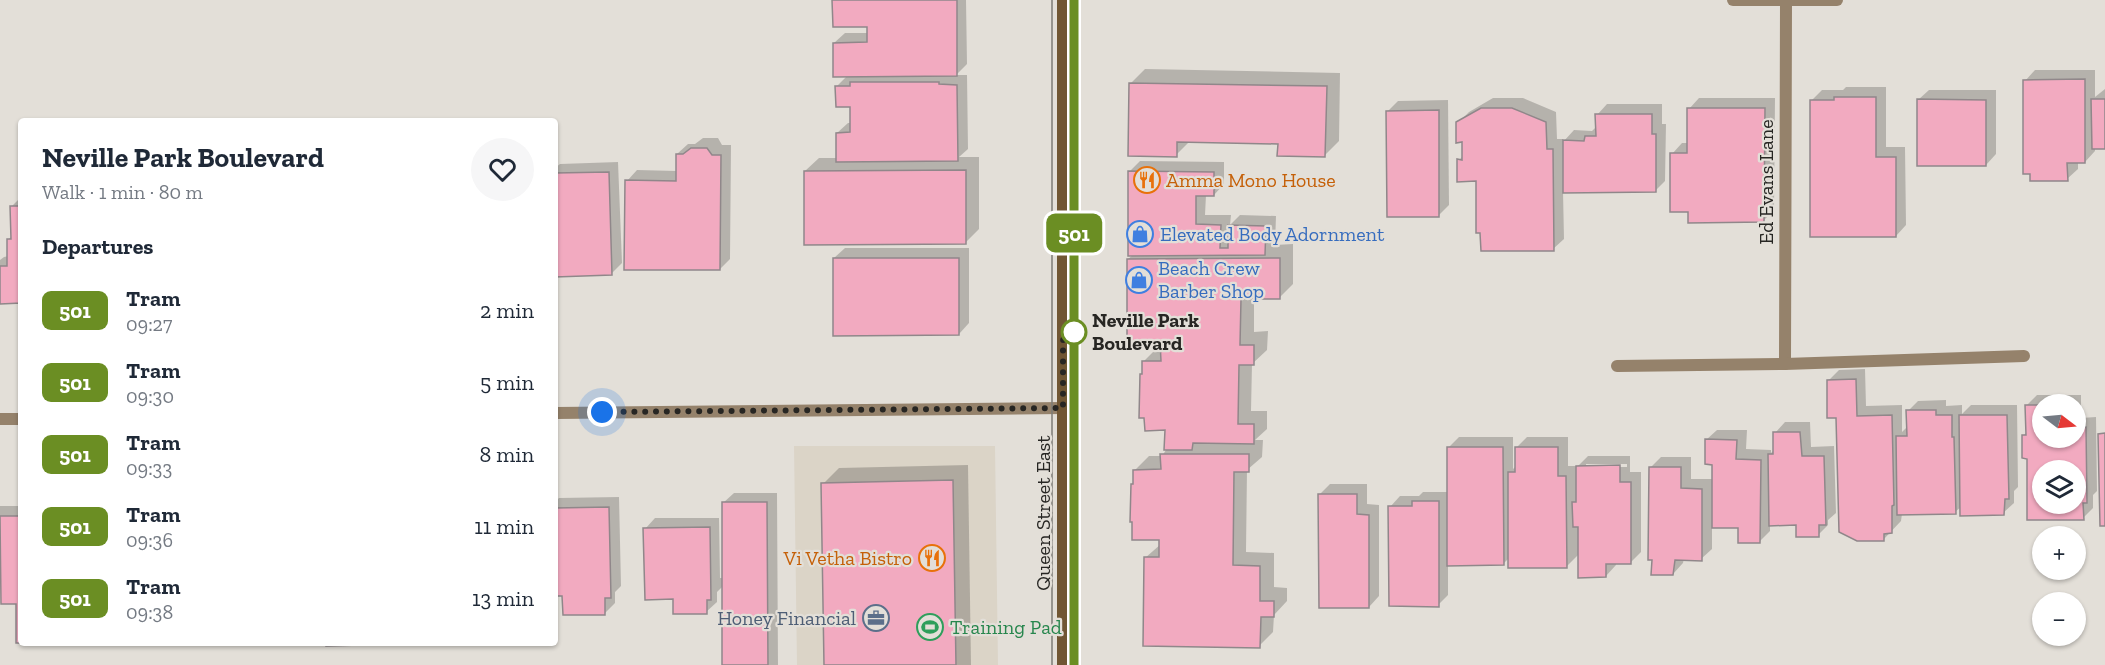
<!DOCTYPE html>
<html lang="en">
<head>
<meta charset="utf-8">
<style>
	body { margin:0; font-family:"Zilla Slab",serif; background:#f6f6f7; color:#1f2937; height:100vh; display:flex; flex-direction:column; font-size:22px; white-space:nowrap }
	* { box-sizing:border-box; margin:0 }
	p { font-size:20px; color:#747a83 }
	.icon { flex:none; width:33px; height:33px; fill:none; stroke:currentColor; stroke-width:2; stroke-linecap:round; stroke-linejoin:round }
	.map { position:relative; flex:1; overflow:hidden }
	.drawer { position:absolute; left:18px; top:118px; width:540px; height:528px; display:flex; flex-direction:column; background:#fff; border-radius:6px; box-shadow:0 2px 4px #0004 }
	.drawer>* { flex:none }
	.badge { padding:0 12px; border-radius:9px; font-size:21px; line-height:39px }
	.needle { width:39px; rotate:106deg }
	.tools { position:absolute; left:2032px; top:394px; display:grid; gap:12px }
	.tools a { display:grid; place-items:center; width:54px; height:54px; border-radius:50%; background:#fff; box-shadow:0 2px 4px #0004; font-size:30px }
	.you { position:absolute; width:30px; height:30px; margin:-15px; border:4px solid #fff; border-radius:50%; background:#1a73e8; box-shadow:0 0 0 9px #1a73e833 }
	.map>.badge { position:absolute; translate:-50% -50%; box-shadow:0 0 0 3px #fff }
	h2 { padding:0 24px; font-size:22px; line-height:54px }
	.round { display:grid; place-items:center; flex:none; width:63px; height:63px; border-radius:32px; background:#f6f6f7 }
	.head { display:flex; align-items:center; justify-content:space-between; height:102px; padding:0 24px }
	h1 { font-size:28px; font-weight:700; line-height:45px }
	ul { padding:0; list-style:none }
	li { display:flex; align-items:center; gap:18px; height:72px; padding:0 24px }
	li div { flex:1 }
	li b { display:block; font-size:22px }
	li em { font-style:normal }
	li .badge { min-width:66px; font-weight:700; text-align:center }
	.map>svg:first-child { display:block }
	.built { fill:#dbd4c7 }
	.shadow { fill:#0003; fill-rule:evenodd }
	.building { fill:#f2aac0; stroke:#90878a; stroke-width:1.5; fill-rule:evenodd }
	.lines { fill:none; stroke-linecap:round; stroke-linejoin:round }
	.lane { stroke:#95826b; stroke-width:12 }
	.street { stroke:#95826b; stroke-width:12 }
	.secondary { stroke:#705633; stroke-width:12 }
	.tram { stroke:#7d7b76; stroke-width:1.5 }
	.line-casing { stroke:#fff; stroke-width:14 }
	.line { stroke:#6b8e23; stroke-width:9 }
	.walk { stroke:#272623; stroke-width:6; stroke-dasharray:0 10.8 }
	.stop-dot { fill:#fff; stroke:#6b8e23; stroke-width:3 }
	.labels { text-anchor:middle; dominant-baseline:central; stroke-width:4.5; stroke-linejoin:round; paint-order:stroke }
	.food-label { font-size:20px; fill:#c56008; stroke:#e3dfd8; text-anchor:start }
	.street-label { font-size:20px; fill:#272623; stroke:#e3dfd8 }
	.shop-label { font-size:20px; fill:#366cbe; stroke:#e3dfd8; text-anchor:start }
	.stop-label { font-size:20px; font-weight:bold; fill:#272623; stroke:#e3dfd8; text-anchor:start }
	.service-label { font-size:20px; fill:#4e5e75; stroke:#e3dfd8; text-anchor:end }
	.leisure-label { font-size:20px; fill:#27864d; stroke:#e3dfd8; text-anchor:start }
</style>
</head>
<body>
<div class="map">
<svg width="2105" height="665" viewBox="0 0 2105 665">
	<rect width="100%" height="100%" fill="#e3dfd8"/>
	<!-- built -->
	<path class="built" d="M794,446H995L998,665H797Z"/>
	<!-- shadow -->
	<g class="shadow">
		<path d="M835,0H966L967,64L956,75H967L968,149L959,157H979V229L965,243L805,171L819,158H837V133L848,123H851V105L837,86L848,75L834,43L845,33H868V25Z"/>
		<path d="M1145,69L1340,73L1339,141L1325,155L1279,142L1190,141L1176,155L1131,83Z"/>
		<path d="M2035,70H2095V97L2105,89V147H2095V151L2085,162L2078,161V169L2067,179L2025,81Z"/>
		<path d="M1846,87H1886V147H1905L1906,225L1896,236L1811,101L1822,90H1843Z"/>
		<path d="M1929,90H1996V154L1986,165L1918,100Z"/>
		<path d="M1493,98H1523L1556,112L1557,139H1563V142L1574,130L1592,131L1597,126V115L1607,104H1662V124H1666L1665,181L1655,191H1563L1564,239L1553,249L1459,160L1464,155V141L1458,123L1469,112Z"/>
		<path d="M1699,98H1775L1774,210L1763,221L1690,211L1672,154L1682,143H1689V109Z"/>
		<path d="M1448,100L1449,205L1439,215L1388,111L1398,101Z"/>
		<path d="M703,138H718L722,145H731L730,259L720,269L627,181L637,170L677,171V154L688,144H695Z"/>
		<path d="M1140,161L1224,162V184L1214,195H1206L1205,215H1231L1230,225L1240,215L1276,216L1275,245L1293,244V284L1279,298L1254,297V332L1268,331L1267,350L1252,364L1251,411H1267V429L1255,440H1263L1262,457L1247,470L1246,552L1274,553V587L1287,588V601L1274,615L1273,632L1259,646L1145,558L1161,544L1135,482V470L1149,456H1162L1166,450L1167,428L1141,375L1143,372V362L1157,348H1162V341L1128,259L1133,255L1130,171Z"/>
		<path d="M618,162L622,263L611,274L555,275V168L560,164Z"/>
		<path d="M21,197V301L0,302V260L4,257L9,256L8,240L12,236L11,207Z"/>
		<path d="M845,248H969V323L959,334L834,258Z"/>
		<path d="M1865,369L1866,406L1902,405V432L1908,426V411L1918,401L1946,400V406L1962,405V414L1971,405H2017L2018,487L2014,491V503L2003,513L1962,506L1955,512L1902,514L1901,521L1884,539L1838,416L1828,381L1839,370Z"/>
		<path d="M2037,395H2081V418L2096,417L2097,491L2093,495V508L2083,518H2029L2028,457L2024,435L2027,432L2026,406ZM2043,405H2076V438H2043ZM2043,471H2076V504H2043Z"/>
		<path d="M1785,422H1810L1811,447L1834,446L1836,513L1828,520V525L1818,535L1797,523L1770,524V531L1760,541L1739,527H1712V549L1701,559L1684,558L1683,563L1673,574L1650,468L1661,457H1691V479H1714V463L1706,440L1717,430H1747L1746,449L1771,450V453L1775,449V433Z"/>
		<path d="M1459,437H1513V469L1516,466V448L1527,437H1568V466H1576V468L1588,456H1630V472H1641V552L1630,563L1616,562V565L1606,576L1579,554L1566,567L1510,557L1503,564H1448V595L1438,605L1390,507L1400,496H1419L1423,492H1448V448ZM1586,464H1627V467H1586Z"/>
		<path d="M968,465L971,665H826L823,484L839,468Z"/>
		<path d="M1330,484H1367V504L1379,505V596L1369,607L1320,494Z"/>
		<path d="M734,493H777L778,665H724L723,586L717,592V602L706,612L674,598L645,529L655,518H719L720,578H723V503Z"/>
		<path d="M619,497L621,586L615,592V603L605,613L564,594H555V502L559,498Z"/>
		<path d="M0,506H21V641L18,602L3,580H0Z"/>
	</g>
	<!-- building -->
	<g class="building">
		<path d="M832,0H957V76L833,77V43L867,42V27H833Z"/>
		<path d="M2085,79V163H2067L2068,181H2030V174H2023V80Z"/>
		<path d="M850,82H939V84L957,85L958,161L836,162V133L850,132V107H836L835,86H850Z"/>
		<path d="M1129,83L1327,86L1325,157L1277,156L1278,144L1177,142V157L1128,156Z"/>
		<path d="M1834,97H1876V157H1896V237H1810V100H1834Z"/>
		<path d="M1917,99L1986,100V166H1917Z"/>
		<path d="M2091,99H2105V149H2092Z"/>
		<path d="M1481,108H1512L1546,122L1547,149H1553L1554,251H1481L1480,233H1476V181L1457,182V159L1462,160V142L1456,143V122Z"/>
		<path d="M1687,108H1765L1764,222L1688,223V212H1670V153H1687Z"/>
		<path d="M1439,110V217H1387L1386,111Z"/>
		<path d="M1595,114H1652V134H1656V192L1563,193V140L1584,141L1585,136H1596Z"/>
		<path d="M691,148H707L712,155H721L720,270H624L625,180L676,181V154H683Z"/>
		<path d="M966,170V244L804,245V171Z"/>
		<path d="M1128,171L1214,172V196H1196V224L1221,225L1220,248H1228V225L1266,226L1265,255L1128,256Z"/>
		<path d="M609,172L612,275L555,277V173Z"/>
		<path d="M10,206H21V303L0,304V266H7V239H11Z"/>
		<path d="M833,258H959V335L833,336Z"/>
		<path d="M1280,258V299H1241L1240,345H1254V365H1239L1238,424H1254V444L1193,443L1192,450H1164L1165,430L1145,431L1144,418H1139L1140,374H1142V361H1161L1160,342L1127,341V259Z"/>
		<path d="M1856,379L1857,416L1892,415L1894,505L1892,506V533L1884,534V541H1857L1839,532L1836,418H1827V380Z"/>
		<path d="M2025,405H2043V438H2076V427H2086L2087,503H2083L2084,520H2027V459L2022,458V435H2026ZM2043,471H2076V504H2043Z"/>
		<path d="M1906,410H1936V415H1952V437H1954L1956,514L1897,515L1896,436H1907Z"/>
		<path d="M1959,415H2007L2009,499H2005L2004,515L1960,516Z"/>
		<path d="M1773,432H1800L1802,456H1824L1826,525H1819V537H1796V525L1769,526L1768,454H1773Z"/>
		<path d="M2105,433V526H2100L2098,434Z"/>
		<path d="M1705,439L1737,440L1736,459L1761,460L1760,543H1738V528H1712V465L1705,464Z"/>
		<path d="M1447,447H1503L1504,565L1447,566Z"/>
		<path d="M1515,447H1558V476H1566L1567,568H1508V472H1515Z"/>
		<path d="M1160,454H1249V472H1234L1233,565L1260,566V601H1274V617H1261L1260,648L1143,646L1144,557H1159V540H1132V522H1130L1131,484H1133V470L1161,469Z"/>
		<path d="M1620,465V482H1631V564H1606V577L1578,578V527H1573L1572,502H1576V466Z"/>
		<path d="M1649,467H1681V488L1702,489V561L1675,560L1673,575H1651L1652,560H1648Z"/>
		<path d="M953,480L956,665H824L821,483Z"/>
		<path d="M1318,494H1357V514L1369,515V608H1319Z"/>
		<path d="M1412,501H1439V607L1389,606L1388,506H1412Z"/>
		<path d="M722,502H767L768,665H722Z"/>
		<path d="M609,507L611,598H605V615H563L562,596H555V508Z"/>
		<path d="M0,516H21V643H16V604H1Z"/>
		<path d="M710,527L711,600H707V614H673V599L645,600L643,528Z"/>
		<path d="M326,644H360V645L326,646Z"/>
	</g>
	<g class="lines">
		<!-- lane -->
		<g class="lane">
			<path d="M1785,364L1786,1"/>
			<path d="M1617,366L1785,364L2024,356"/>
		</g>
		<!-- street -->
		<g class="street">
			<path d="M1733,0H1837"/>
			<path d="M555,413L1063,408"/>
			<path d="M0,419H21"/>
		</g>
		<!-- secondary -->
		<path class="secondary" d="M1063,0V665"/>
		<!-- tram -->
		<g class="tram">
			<path d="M1052,665V0"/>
			<path d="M1074,665V0"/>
		</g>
	</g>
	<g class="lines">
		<defs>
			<path id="line" d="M1074,665V0"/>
		</defs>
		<!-- line casing -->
		<use href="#line" class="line-casing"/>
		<!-- line -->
		<use href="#line" class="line"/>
		<!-- walk -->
		<path class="walk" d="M602,412L1063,408V340L1074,332"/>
	</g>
	<!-- icons -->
	<defs>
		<symbol id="restaurant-ring" viewBox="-11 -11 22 22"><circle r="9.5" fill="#e3dfd8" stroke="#e8710a" stroke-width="1.5"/><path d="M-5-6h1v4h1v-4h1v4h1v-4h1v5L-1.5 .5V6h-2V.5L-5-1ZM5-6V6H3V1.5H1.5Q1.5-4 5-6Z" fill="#e8710a"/></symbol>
		<symbol id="shop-ring" viewBox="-11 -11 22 22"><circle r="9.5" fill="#e3dfd8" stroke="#3f7fe0" stroke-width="1.5"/><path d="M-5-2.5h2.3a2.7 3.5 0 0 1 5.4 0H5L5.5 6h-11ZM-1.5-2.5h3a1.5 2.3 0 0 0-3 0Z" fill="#3f7fe0"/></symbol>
		<symbol id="office-ring" viewBox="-11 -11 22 22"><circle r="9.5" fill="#e3dfd8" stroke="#5c6f8a" stroke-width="1.5"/><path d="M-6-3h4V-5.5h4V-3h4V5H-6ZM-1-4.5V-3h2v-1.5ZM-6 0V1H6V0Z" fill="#5c6f8a"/></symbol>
		<symbol id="stadium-ring" viewBox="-11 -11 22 22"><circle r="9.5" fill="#e3dfd8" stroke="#2e9e5b" stroke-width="1.5"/><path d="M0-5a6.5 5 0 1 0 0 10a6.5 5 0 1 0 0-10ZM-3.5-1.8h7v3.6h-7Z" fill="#2e9e5b"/></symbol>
	</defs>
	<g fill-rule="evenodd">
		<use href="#restaurant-ring" x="1132" y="165" width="30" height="30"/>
		<use href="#shop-ring" x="1125" y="219" width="30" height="30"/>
		<use href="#shop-ring" x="1124" y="265" width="30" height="30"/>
		<use href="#restaurant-ring" x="917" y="543" width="30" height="30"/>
		<use href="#office-ring" x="861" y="603" width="30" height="30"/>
		<use href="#stadium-ring" x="915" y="612" width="30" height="30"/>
	</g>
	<!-- markers -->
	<circle class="stop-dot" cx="1074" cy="332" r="12"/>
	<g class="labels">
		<!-- food labels -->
		<g class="food-label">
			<text x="1166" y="180">Amma Mono House</text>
			<text x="912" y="558" text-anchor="end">Vi Vetha Bistro</text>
		</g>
		<!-- street labels -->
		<g class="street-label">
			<text transform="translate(1766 182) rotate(-90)">Ed Evans Lane</text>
			<text transform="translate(1043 513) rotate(-90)">Queen Street East</text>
		</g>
		<!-- shop labels -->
		<g class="shop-label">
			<text x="1160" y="234">Elevated Body Adornment</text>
			<text x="1158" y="268">Beach Crew<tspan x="1158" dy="23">Barber Shop</tspan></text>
		</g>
		<!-- stop labels -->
		<g class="stop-label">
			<text x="1092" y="320">Neville Park<tspan x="1092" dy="23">Boulevard</tspan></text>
		</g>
		<!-- service labels -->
		<g class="service-label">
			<text x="856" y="618">Honey Financial</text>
		</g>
		<!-- leisure labels -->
		<g class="leisure-label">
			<text x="950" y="627">Training Pad</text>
		</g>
	</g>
</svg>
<div class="tools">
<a><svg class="needle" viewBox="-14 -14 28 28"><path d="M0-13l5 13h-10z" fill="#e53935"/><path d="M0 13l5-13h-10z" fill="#747a83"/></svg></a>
<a><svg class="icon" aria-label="layers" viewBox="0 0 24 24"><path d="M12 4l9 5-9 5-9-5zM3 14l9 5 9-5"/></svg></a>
<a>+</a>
<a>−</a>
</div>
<div class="you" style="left:602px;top:412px"></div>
<b class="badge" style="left:1074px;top:233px;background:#6b8e23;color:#fff">501</b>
<section class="drawer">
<div class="head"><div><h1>Neville Park Boulevard</h1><p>Walk · 1 min · 80 m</p></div><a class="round"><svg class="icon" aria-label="heart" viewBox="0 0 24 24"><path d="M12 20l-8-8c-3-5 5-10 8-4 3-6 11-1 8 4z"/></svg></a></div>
<h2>Departures</h2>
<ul>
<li><span class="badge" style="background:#6b8e23;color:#fff">501</span><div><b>Tram</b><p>09:27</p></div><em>2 min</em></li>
<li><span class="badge" style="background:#6b8e23;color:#fff">501</span><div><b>Tram</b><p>09:30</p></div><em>5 min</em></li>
<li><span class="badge" style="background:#6b8e23;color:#fff">501</span><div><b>Tram</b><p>09:33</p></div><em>8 min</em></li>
<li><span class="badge" style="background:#6b8e23;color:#fff">501</span><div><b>Tram</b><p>09:36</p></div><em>11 min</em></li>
<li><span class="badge" style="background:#6b8e23;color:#fff">501</span><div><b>Tram</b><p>09:38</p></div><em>13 min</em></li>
</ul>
</section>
</div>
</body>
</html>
